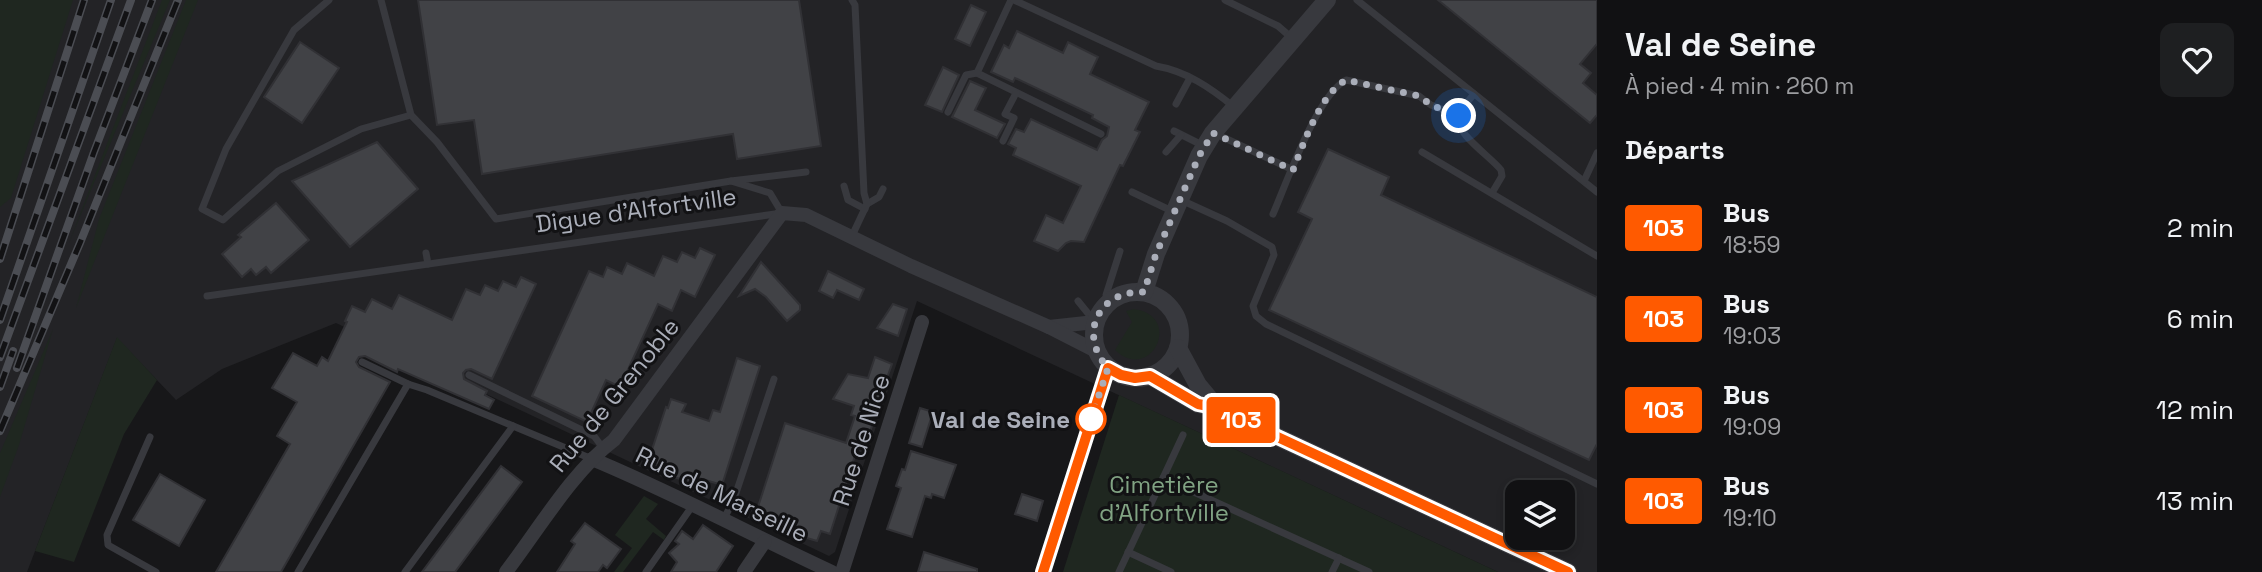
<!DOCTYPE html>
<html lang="fr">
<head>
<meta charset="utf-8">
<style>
	body { margin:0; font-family:"Space Grotesk",sans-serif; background:#1e1f21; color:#f1f3f6; height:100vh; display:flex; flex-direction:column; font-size:26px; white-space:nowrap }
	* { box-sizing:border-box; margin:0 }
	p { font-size:23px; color:#9c9da0 }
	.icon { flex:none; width:38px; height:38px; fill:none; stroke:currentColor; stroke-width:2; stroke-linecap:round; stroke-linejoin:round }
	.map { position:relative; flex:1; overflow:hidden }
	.details { display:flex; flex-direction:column; background:#111113; width:665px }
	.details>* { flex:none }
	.badge { padding:0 14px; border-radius:5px; font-size:24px; line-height:46px }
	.controls { position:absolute; left:1505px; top:480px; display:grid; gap:14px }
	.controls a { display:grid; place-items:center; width:70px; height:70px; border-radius:14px; background:#111113; box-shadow:0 4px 10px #0003,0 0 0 2px #303133; font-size:35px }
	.you { position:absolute; width:35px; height:35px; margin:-18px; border:5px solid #fff; border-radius:50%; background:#1a73e8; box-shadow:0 0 0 10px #1a73e833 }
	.map>.badge { position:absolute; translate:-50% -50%; box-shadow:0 0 0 4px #fff }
	h2 { padding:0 28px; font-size:26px; line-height:63px }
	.round { display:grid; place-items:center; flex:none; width:74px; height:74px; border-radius:14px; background:#1e1f21 }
	.summary { display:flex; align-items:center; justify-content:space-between; height:119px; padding:0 28px }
	h1 { font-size:33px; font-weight:700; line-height:52px }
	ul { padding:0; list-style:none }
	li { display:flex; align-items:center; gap:21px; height:91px; padding:0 28px }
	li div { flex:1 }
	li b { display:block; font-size:26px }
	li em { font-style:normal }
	li .badge { min-width:77px; font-weight:700; text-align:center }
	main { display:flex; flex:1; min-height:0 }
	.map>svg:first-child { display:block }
	.built { fill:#232326; fill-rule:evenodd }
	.green { fill:#1f2720 }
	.building { fill:#414246; stroke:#313135; stroke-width:2 }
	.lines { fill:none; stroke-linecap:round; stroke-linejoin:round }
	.service { stroke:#38393e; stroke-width:7 }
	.minor { stroke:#38393e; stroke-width:14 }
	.tertiary { stroke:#38393e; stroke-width:18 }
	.rail-casing { stroke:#4b4d53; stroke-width:8 }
	.rail { stroke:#121214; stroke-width:5; stroke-dasharray:16; stroke-linecap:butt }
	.line-casing { stroke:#fff; stroke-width:16 }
	.line { stroke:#ff5a00; stroke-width:10 }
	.walk { stroke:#aaaeb9; stroke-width:7; stroke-dasharray:0 12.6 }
	.stop-dot { fill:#fff; stroke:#ff5a00; stroke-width:3.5 }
	.labels { text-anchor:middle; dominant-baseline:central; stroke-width:6; stroke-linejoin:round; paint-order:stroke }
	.street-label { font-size:24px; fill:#aaaeb9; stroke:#121214 }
	.stop-label { font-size:24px; font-weight:bold; fill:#aaaeb9; stroke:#121214; text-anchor:end }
	.park-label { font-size:24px; fill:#81a383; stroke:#121214 }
</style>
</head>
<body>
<main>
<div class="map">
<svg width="1597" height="572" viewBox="0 0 1597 572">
	<rect width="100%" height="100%" fill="#171719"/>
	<!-- built -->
	<path class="built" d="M0,0H1597V572H1498L917,301L835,552L829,556L336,323L222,369L176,400L117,338L27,572H0ZM1517,492H1563V537H1517Z"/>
	<!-- green -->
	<g class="green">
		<path d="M0,0H73L11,198L0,207Z"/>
		<path d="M162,0H170L69,243Z"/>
		<path d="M186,0H198L76,308L99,219Z"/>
		<path d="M1134,309C1184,316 1151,384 1115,350L1132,322L1126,311Z"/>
		<path d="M53,329L19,445L0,497V453Z"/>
		<path d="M117,337L157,380L124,434L74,562L35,551Z"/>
		<path d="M1119,395L1498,572H1063Z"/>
		<path d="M644,496L658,504L646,519L666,536L664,540L653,532L623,572H614L632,548L615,535Z"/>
	</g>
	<!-- building -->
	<g class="building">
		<path d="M418,0H799L821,146L737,159L733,134L482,174L474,120L437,125Z"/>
		<path d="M1438,0H1597V44L1580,64L1591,73L1583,83L1597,95V115L1590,123Z"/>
		<path d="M971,5L986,12L970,46L955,39Z"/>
		<path d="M1017,31L1063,53L1068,42L1098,57L1090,74L1149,102L1135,130L1140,132L1123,166L1120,165L1084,242L1071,241L1066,243L1058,251L1034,241L1046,215L1063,223L1081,186L1013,155L1016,148L1008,144L1016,129L1024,132L1031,119L1097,150L1102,140L1107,136L1109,127L1092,118L1093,115L1015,78L1013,82L991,72L1004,45L1009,48Z"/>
		<path d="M300,42L339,68L302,123L264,97Z"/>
		<path d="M943,67L959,75L942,112L925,105Z"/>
		<path d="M970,81L986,88L975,110L1005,124L997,138L952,117Z"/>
		<path d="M377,142L418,189L350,247L292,181Z"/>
		<path d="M1328,149L1389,177L1381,195L1597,297V444L1589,460L1269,310L1312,219L1298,212Z"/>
		<path d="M276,203L309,240L271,273L266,267L256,275L251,269L242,277L222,254L241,237L238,235Z"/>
		<path d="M700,248L715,255L695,297L681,290L672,311L658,304L620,387L606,380L587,422L532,396L589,271L603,277L607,267L622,274L627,263L654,276L663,256L677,262L682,252L695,258Z"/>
		<path d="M761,262L800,305V310L787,321L766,297L755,289L739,296Z"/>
		<path d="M828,271L864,289L859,300L837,290L833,298L819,291Z"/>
		<path d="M521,277L536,284L492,379L471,369L466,370L463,373L464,379L487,391L485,395L494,400L489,409L398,369L397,372L365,356L359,357L356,362L359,367L390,382L281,572H216L290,444L277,436L297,402L272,388L293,353L317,366L322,357L328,361L347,322L345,321L352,306L365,312L372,299L392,309L399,295L452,320L466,289L480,295L485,285L498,291L503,281L516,287Z"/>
		<path d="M893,304L907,309L898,336L877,328Z"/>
		<path d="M875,357L892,364L871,422L873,423L866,443L860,440L830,534L821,531L817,541L783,531L786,519L757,510L785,423L846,443L855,416L851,415L854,406L833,399L848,374L868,378Z"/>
		<path d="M737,358L760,366L722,485L692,476L690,482L661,473L662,467L648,462L666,407L668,408L671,399L686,404L682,412L709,421L713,410L720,412Z"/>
		<path d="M920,408L933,412L922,447L909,443Z"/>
		<path d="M911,451L956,465L944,498L932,494L931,498L925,496L912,537L887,529L901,488L896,486L902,469L905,470Z"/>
		<path d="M501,466L522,482L455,572H422Z"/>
		<path d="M160,474L205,500L179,546L133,520Z"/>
		<path d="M1022,494L1043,501L1037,521L1015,514Z"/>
		<path d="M585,523L621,549L607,568L603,565L598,572H557L575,544L571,541Z"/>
		<path d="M703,525L733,546L716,572H671L677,562L669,553L679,544L675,541L682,531L693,539Z"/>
		<path d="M924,552L977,569V572H918Z"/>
	</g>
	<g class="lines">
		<!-- service -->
		<g class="service">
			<path d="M329,0L294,30L226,149L202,209L223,220L278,171L361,129L411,115"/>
			<path d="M381,0L411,115L437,142L496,219L731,181"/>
			<path d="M1011,0L977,73L1101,134"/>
			<path d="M1014,0L1156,66C1186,71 1211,88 1234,107"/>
			<path d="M1225,0L1278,26L1293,39"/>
			<path d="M1357,0L1597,192"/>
			<path d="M1474,94C1469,100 1460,110 1458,118C1455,133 1492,158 1501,170L1502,176L1492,193"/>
			<path d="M1176,104L1190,78"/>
			<path d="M948,112L966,75L977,73"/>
			<path d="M1174,131L1204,146"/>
			<path d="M1214,133L1293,170"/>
			<path d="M1003,141L1014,118L1005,114L1016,93"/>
			<path d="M1166,152L1181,135"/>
			<path d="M1422,152L1597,256"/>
			<path d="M1584,181L1597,153"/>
			<path d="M844,186L848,200L865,209"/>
			<path d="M1132,192L1174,212"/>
			<path d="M1181,200L1227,221L1272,247L1274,255L1253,306L1256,316L1266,324L1597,484"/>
			<path d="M867,204L879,197L883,189"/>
			<path d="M1273,214C1287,182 1317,95 1346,80L1419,96L1431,105L1459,116"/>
			<path d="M851,238L867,204L864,193L855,5L852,0"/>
			<path d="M426,253L428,264"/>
			<path d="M207,296L782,213L770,193L731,181L806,172"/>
			<path d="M1078,301L1095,322"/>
			<path d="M1109,301L1106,295L1120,251"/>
			<path d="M362,362L408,384"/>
			<path d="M469,375L594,436L603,448"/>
			<path d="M150,437L107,535L108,545L156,572"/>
			<path d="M1163,478L1183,435"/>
			<path d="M723,520L733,502L774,379"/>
			<path d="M1128,552L1171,572"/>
			<path d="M298,572L408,384L427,390L592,459"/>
			<path d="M405,572L513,426"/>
			<path d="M646,572L693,505"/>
			<path d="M1119,572L1163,478L1369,572"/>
			<path d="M1332,572L1339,558"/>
		</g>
		<!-- minor -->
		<g class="minor">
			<path d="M1049,327L1095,322"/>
			<path d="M592,459C674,493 752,535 832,572"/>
			<path d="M506,572C538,530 573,471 614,440L782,213L806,215L911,266L1049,327L1096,351"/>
			<path d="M744,572L765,541"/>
			<path d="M842,572L922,322"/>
			<path d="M1043,572L1108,368"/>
		</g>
		<!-- tertiary -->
		<g class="tertiary">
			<circle cx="1137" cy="335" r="43"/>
			<path d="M1144,292L1156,254L1199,156L1213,133L1327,0"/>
			<path d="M1178,348L1198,385L1208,397L1213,407"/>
			<path d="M1150,376L1198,404L1213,407L1568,572"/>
		</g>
		<defs>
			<g id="rail">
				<path d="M0,259L84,0"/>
				<path d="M0,320L111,0"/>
				<path d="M0,357L131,0"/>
				<path d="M17,368L94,152L152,0"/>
				<path d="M0,387L13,351"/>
				<path d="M0,431L80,243L178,0"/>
			</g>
		</defs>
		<!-- rail casing -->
		<use href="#rail" class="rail-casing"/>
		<!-- rail -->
		<use href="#rail" class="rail"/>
	</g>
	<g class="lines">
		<defs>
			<path id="line" d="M1043,572L1108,368L1121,375L1135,378L1150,376L1198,404L1213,407L1568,572"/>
		</defs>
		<!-- line casing -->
		<use href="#line" class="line-casing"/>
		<!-- line -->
		<use href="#line" class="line"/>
		<!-- walk -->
		<path class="walk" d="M1091,419L1108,368C1077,334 1099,290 1144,292L1156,254L1199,156L1213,133L1293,170C1304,143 1320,94 1346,80L1419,96L1431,105L1459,116"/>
	</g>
	<!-- markers -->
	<circle class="stop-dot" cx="1091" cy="419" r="14"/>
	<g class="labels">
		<!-- street labels -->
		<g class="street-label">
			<text transform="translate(636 210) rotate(-8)">Digue d'Alfortville</text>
			<text transform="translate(614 395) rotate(-51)">Rue de Grenoble</text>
			<text transform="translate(861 440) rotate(-72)">Rue de Nice</text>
			<text transform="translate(722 494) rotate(26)">Rue de Marseille</text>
		</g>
		<!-- stop labels -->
		<g class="stop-label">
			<text x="1070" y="419">Val de Seine</text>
		</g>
		<!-- park labels -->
		<g class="park-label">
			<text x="1164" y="484">Cimetière<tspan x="1164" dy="28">d'Alfortville</tspan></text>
		</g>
	</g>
</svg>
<div class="controls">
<a><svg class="icon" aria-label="layers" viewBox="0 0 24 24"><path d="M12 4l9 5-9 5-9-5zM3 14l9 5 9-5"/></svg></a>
</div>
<div class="you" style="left:1459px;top:116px"></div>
<b class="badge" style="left:1241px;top:420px;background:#ff5a00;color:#fff">103</b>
</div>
<section class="details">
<div class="summary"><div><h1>Val de Seine</h1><p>À pied · 4 min · 260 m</p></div><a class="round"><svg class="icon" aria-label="heart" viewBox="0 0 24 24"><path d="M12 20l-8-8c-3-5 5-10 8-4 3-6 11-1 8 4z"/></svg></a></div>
<h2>Départs</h2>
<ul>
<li><span class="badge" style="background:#ff5a00;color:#fff">103</span><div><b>Bus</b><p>18:59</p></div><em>2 min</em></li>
<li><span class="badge" style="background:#ff5a00;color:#fff">103</span><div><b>Bus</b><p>19:03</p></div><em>6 min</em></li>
<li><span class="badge" style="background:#ff5a00;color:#fff">103</span><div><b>Bus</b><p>19:09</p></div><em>12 min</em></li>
<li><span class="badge" style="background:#ff5a00;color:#fff">103</span><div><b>Bus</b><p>19:10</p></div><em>13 min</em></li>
</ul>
</section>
</main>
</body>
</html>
